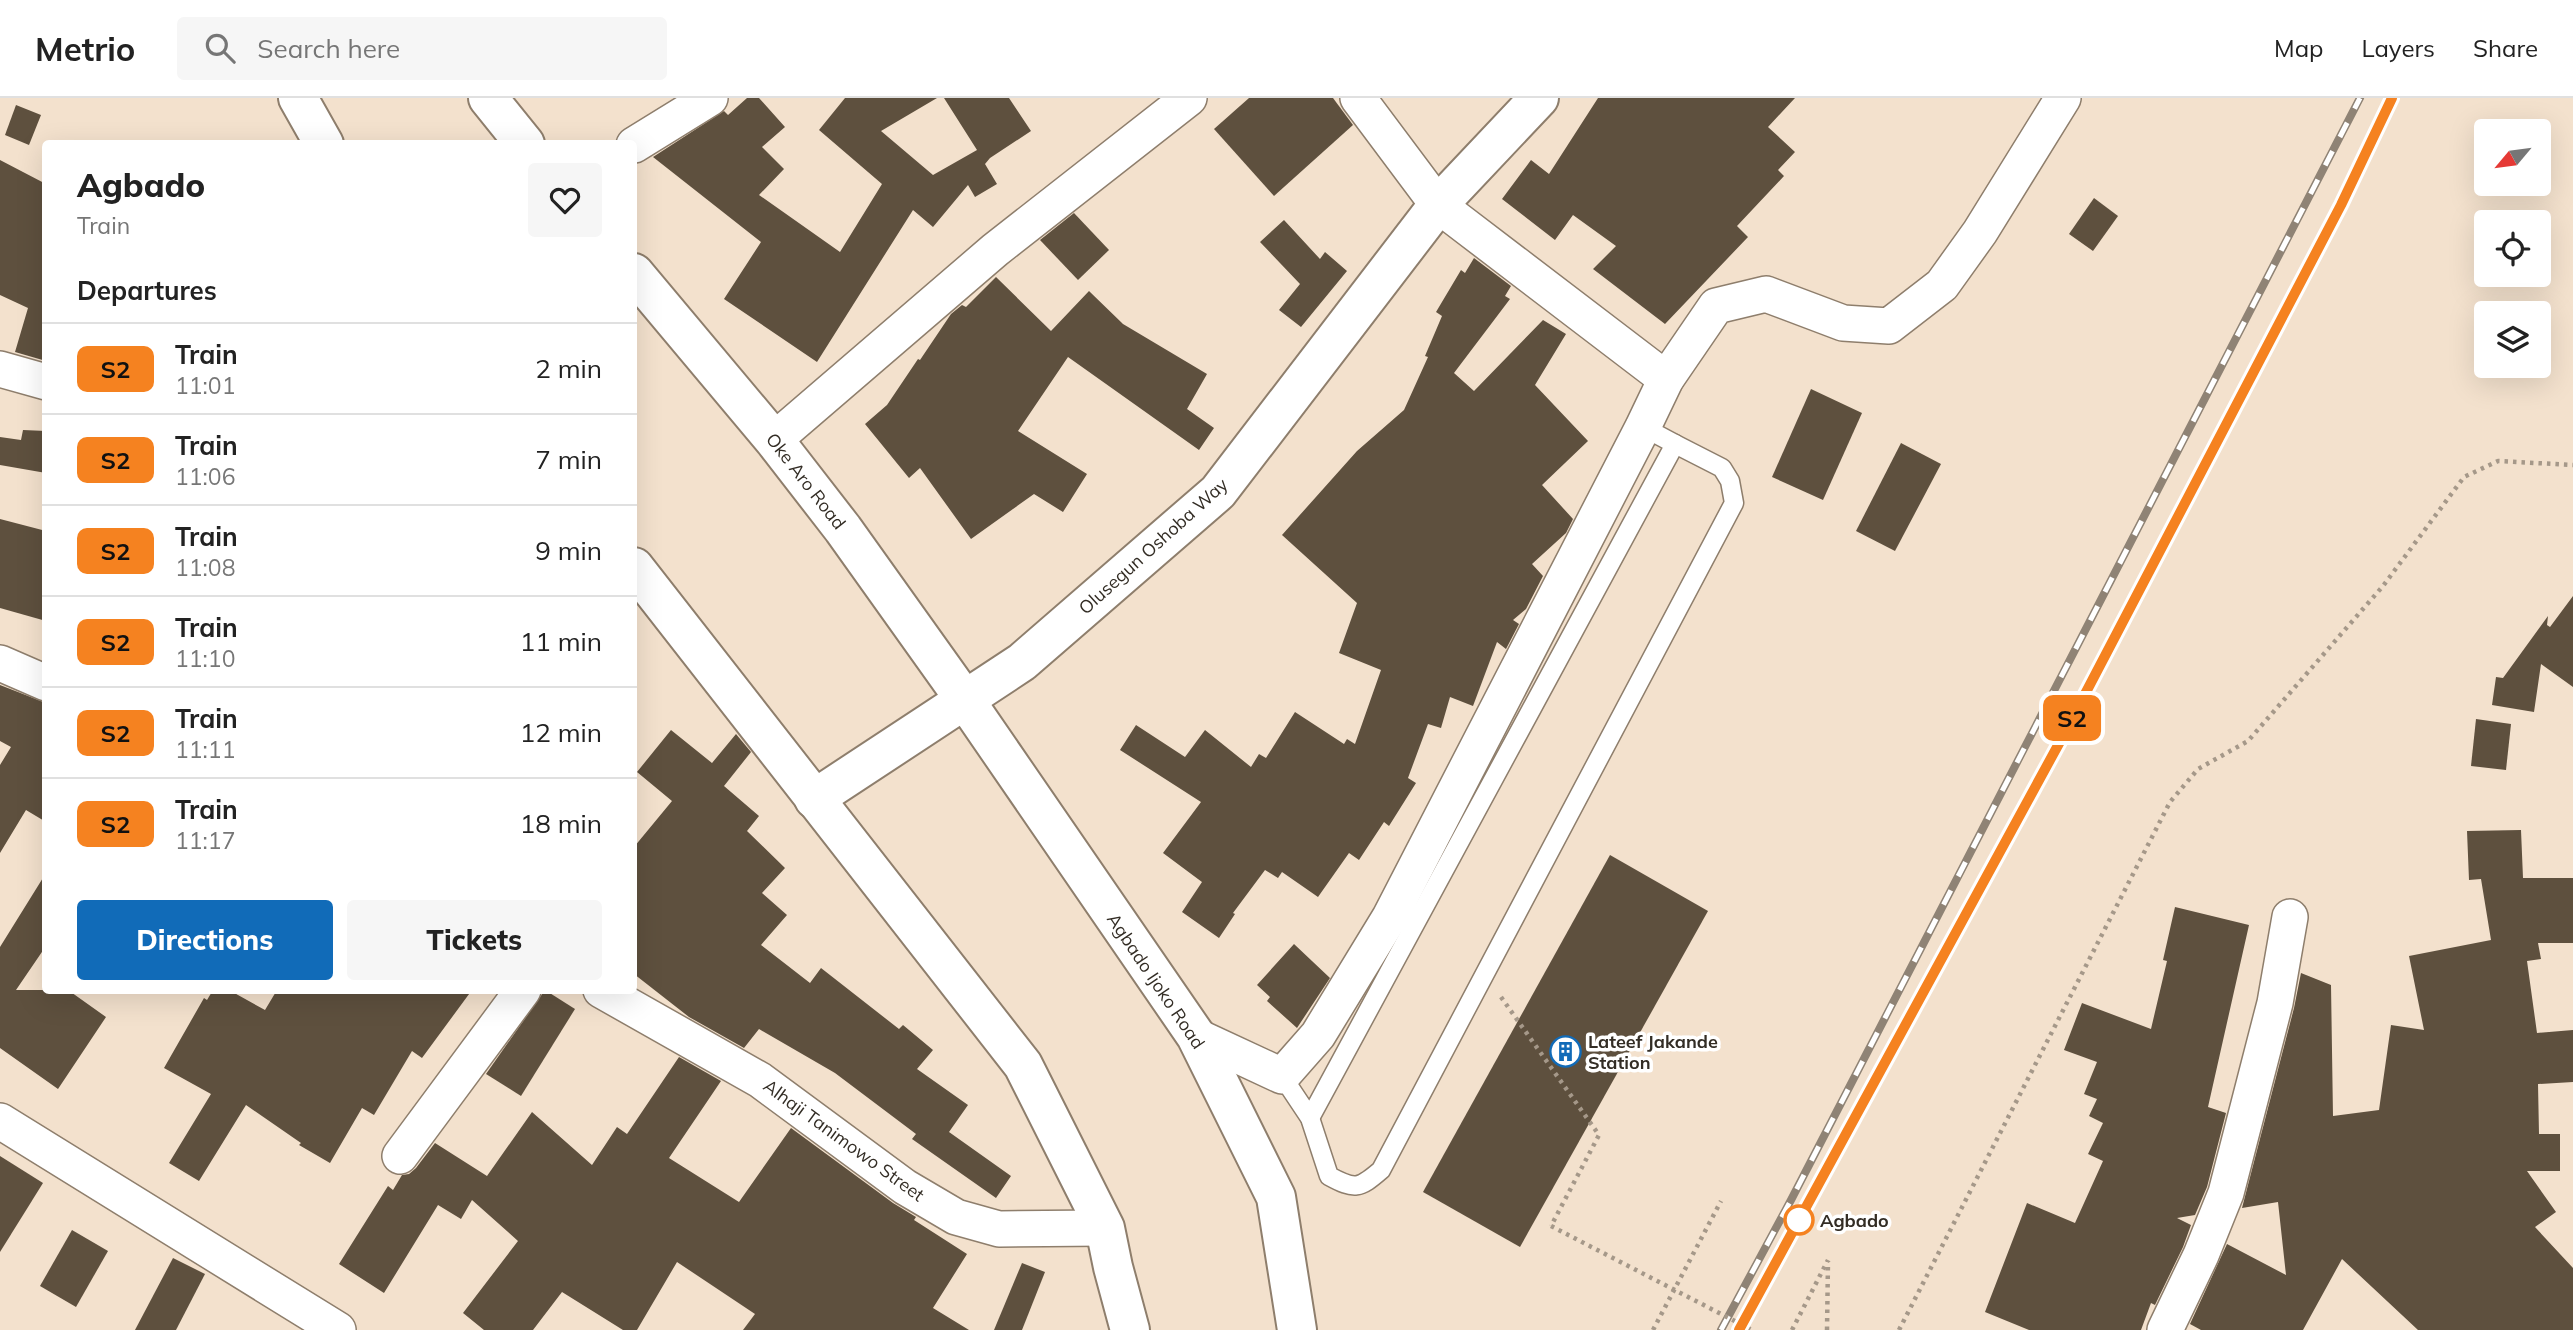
<!DOCTYPE html>
<html lang="en">
<head>
<meta charset="utf-8">
<style>
	body { margin:0; font-family:Mulish,sans-serif; background:#f6f6f6; color:#222; height:100vh; display:flex; flex-direction:column; font-size:26px; white-space:nowrap }
	* { box-sizing:border-box; margin:0 }
	p { font-size:23px; color:#767676 }
	.icon { flex:none; width:38px; height:38px; fill:none; stroke:currentColor; stroke-width:2; stroke-linecap:round; stroke-linejoin:round }
	.map { position:relative; flex:1; overflow:hidden }
	.drawer { position:absolute; left:42px; top:42px; width:595px; height:854px; display:flex; flex-direction:column; background:#fff; border-radius:7px; box-shadow:0 7px 28px #0002 }
	.drawer>* { flex:none }
	.badge { padding:0 14px; border-radius:10px; font-size:24px; line-height:46px }
	.needle { width:46px; rotate:241deg }
	.fabs { position:absolute; left:2474px; top:21px; display:grid; gap:14px }
	.fabs a { display:grid; place-items:center; width:77px; height:77px; border-radius:7px; background:#fff; box-shadow:0 7px 28px #0002; font-size:35px }
	.map>.badge { position:absolute; translate:-50% -50%; box-shadow:0 0 0 4px #fff }
	h2 { padding:0 35px; font-size:26px; line-height:63px }
	.round { display:grid; place-items:center; flex:none; width:74px; height:74px; border-radius:7px; background:#f6f6f6 }
	.overview { display:flex; align-items:center; justify-content:space-between; height:119px; padding:0 35px }
	h1 { font-size:33px; font-weight:800; line-height:52px }
	.cta { display:flex; gap:14px; margin-top:auto; padding:14px 35px }
	.cta a { flex:1; height:80px; border-radius:7px; background:#116bb8; color:#fff; font-size:28px; font-weight:800; line-height:80px; text-align:center }
	.cta a+a { background:#f6f6f6; color:#222 }
	ul { padding:0; list-style:none }
	li { display:flex; align-items:center; gap:21px; height:91px; padding:0 35px; border-top:2px solid #e0e0e0 }
	li div { flex:1 }
	li b { display:block; font-size:26px }
	li em { font-style:normal }
	li .badge { min-width:77px; font-weight:700; text-align:center }
	header { display:flex; align-items:center; gap:42px; box-sizing:border-box; height:98px; padding:0 35px; background:#fff; border-bottom:2px solid #e0e0e0 }
	header strong { font-size:33px }
	nav { display:flex; gap:38px; margin-inline-start:auto; font-size:24px }
	.search { width:490px; height:63px; background:#f6f6f6; display:flex; align-items:center; gap:18px; box-sizing:border-box; padding:0 24px; border-radius:7px; color:#767676; font-size:26px }
	.map>svg:first-child { display:block }
	.building { fill:#5e503e }
	.lines { fill:none; stroke-linecap:round; stroke-linejoin:round }
	.service-casing { stroke:#8e7e6c; stroke-width:21 }
	.minor-casing { stroke:#8e7e6c; stroke-width:38 }
	.secondary-casing { stroke:#8e7e6c; stroke-width:42 }
	.path { stroke:#a59889; stroke-width:4.5; stroke-dasharray:3.5 5; stroke-linecap:butt }
	.service { stroke:#fff; stroke-width:18 }
	.minor { stroke:#fff; stroke-width:35 }
	.secondary { stroke:#fff; stroke-width:38 }
	.rail-casing { stroke:#8f8375; stroke-width:8 }
	.rail { stroke:#fff; stroke-width:5; stroke-dasharray:16; stroke-linecap:butt }
	.path-bridge { stroke:#a59889; stroke-width:4.5; stroke-dasharray:3.5 5; stroke-linecap:butt }
	.line-casing { stroke:#fff; stroke-width:16 }
	.line { stroke:#f58220; stroke-width:10 }
	.stop-dot { fill:#fff; stroke:#f58220; stroke-width:3.5 }
	.labels { text-anchor:middle; dominant-baseline:central; stroke-width:7; stroke-linejoin:round; paint-order:stroke }
	.street-label { font-size:18px; fill:#332d25; stroke:#fff }
	.poi-label { font-size:18px; font-weight:bold; fill:#332d25; stroke:#fff; text-anchor:start }
	.stop-label { font-size:18px; font-weight:bold; fill:#332d25; stroke:#fff; text-anchor:start }
</style>
</head>
<body>
<header>
<strong>Metrio</strong>
<div class="search"><svg class="icon" aria-label="search" viewBox="0 0 24 24"><circle cx="10" cy="10" r="6"/><path d="M15 15l6 6"/></svg>Search here</div>
<nav><a>Map</a><a>Layers</a><a>Share</a></nav>
</header>
<div class="map">
<svg width="2573" height="1232" viewBox="0 0 2573 1232">
	<rect width="100%" height="100%" fill="#f3e1cd"/>
	<!-- building -->
	<g class="building">
		<path d="M747,0H759L785,29L762,49L784,71L759,97L840,154L882,86L819,32L845,0H937L881,33L933,77L977,52L944,0H1009L1031,33L990,60L985,66L997,86L975,99L968,87L933,129L913,112L817,264L724,201L761,144L653,59L724,13L728,17Z"/>
		<path d="M1249,0H1333L1353,27L1274,98L1214,31Z"/>
		<path d="M1598,0H1795L1768,29L1795,54L1778,72L1784,78L1737,128L1748,139L1665,226L1593,171L1616,148L1573,117L1555,142L1502,101L1531,62L1549,76Z"/>
		<path d="M16,7L41,17L29,47L5,37Z"/>
		<path d="M0,62L46,86V263L15,254L28,210L0,197Z"/>
		<path d="M2094,100L2118,118L2093,153L2069,136Z"/>
		<path d="M1074,115L1109,152L1078,182L1040,142Z"/>
		<path d="M1284,122L1320,161L1325,154L1347,173L1301,229L1279,212L1300,186L1260,144Z"/>
		<path d="M1474,160L1511,188L1505,198L1510,201L1454,275L1474,293L1543,222L1566,236L1535,287L1588,343L1542,387L1573,421L1566,435L1532,466L1543,478L1526,511L1513,522L1519,526L1506,551L1497,544L1473,608L1450,599L1441,630L1428,626L1408,680L1416,685L1389,728L1384,724L1359,762L1349,755L1318,799L1282,774L1278,780L1265,772L1233,815L1235,816L1219,840L1182,814L1202,784L1163,755L1201,704L1120,652L1136,627L1185,659L1205,632L1251,669L1259,656L1266,660L1295,614L1344,646L1347,641L1355,646L1381,572L1339,555L1357,505L1282,437L1357,353L1404,312L1428,259L1425,258L1442,218L1436,214L1461,172L1465,175Z"/>
		<path d="M996,179L1051,233L1089,193L1123,226L1207,276L1187,311L1214,330L1199,352L1068,259L1018,333L1087,376L1063,414L1034,396L971,441L920,370L909,380L865,326L887,307L918,261L920,262L951,216L962,207L966,209Z"/>
		<path d="M1811,291L1862,315L1823,402L1772,379Z"/>
		<path d="M23,332L46,333V375L0,367V339L21,342Z"/>
		<path d="M1901,345L1941,366L1895,453L1856,433Z"/>
		<path d="M0,421L46,433V523L0,510Z"/>
		<path d="M2573,498V589L2541,566L2534,614L2492,607L2496,579L2503,580L2548,518L2547,527L2550,529Z"/>
		<path d="M0,587L46,605V724L26,712L0,755V667L11,649L0,643Z"/>
		<path d="M2476,621L2511,626L2506,672L2471,668Z"/>
		<path d="M671,632L712,665L736,636L751,654L724,688L759,718L747,733L785,770L762,795L787,817L761,847L810,885L821,870L899,931L903,927L933,952L917,971L968,1007L949,1034L1011,1078L996,1100L912,1041L916,1036L835,975L759,931L744,950L689,919L634,876V749L672,703L637,674Z"/>
		<path d="M2521,732L2523,780H2573V845H2538L2541,861L2527,863L2537,935L2573,932V984L2538,986L2539,1036H2560V1073H2527L2556,1114L2535,1129L2573,1170V1232H2418L2342,1161L2303,1232H2201L2190,1226L2227,1146L2286,1177L2278,1104L2242,1110L2294,910L2301,875L2331,887L2333,1018L2379,1012L2391,927L2424,932L2409,858L2491,842L2481,781L2469,782L2467,733Z"/>
		<path d="M1610,757L1708,813L1520,1149L1423,1094Z"/>
		<path d="M46,775V848L16,892H68L106,919L58,991L0,950V849Z"/>
		<path d="M2175,809L2249,827L2208,1009L2226,1015L2207,1089L2195,1117L2177,1120L2191,1127L2183,1149L2155,1207L2151,1205L2141,1232H2029L1985,1214L2027,1105L2075,1125L2103,1063L2088,1056L2103,1025L2089,1018L2097,1001L2084,996L2097,964L2064,952L2082,905L2151,931L2167,863L2163,862Z"/>
		<path d="M1294,846L1330,880L1297,930L1267,903L1270,899L1257,887Z"/>
		<path d="M213,892H229L265,912L277,892H472L422,960L412,953L374,1017L362,1010L330,1065L299,1047L301,1045L246,1007L199,1083L169,1065L211,996L164,970L204,900L207,902Z"/>
		<path d="M545,892L575,911L521,998L486,976Z"/>
		<path d="M679,959L721,983L669,1060L739,1104L791,1030L893,1105L916,1119L914,1122L967,1156L933,1210L969,1232H743L755,1216L677,1164L637,1232H623L562,1194L533,1232H484L463,1215L518,1143L472,1102L461,1121L438,1107L384,1195L339,1166L388,1088L393,1092L402,1077L409,1076L416,1070L435,1045L487,1078L532,1014L592,1067L617,1029L627,1036Z"/>
		<path d="M0,1058L43,1085L0,1154Z"/>
		<path d="M72,1132L108,1153L76,1209L40,1188Z"/>
		<path d="M173,1160L205,1176L176,1232H135Z"/>
		<path d="M1022,1165L1045,1174L1022,1232H994Z"/>
	</g>
	<g class="lines">
		<defs>
			<g id="service">
				<path d="M1282,978L1310,1020L1329,1078C1355,1092 1359,1091 1381,1072L1734,405L1730,383L1722,370L1675,346"/>
				<path d="M1310,1020L1675,346L1643,329"/>
			</g>
			<g id="minor">
				<path d="M1358,0L1438,107L1666,281"/>
				<path d="M634,47L710,0"/>
				<path d="M0,271L46,284"/>
				<path d="M774,342L995,152L1189,0"/>
				<path d="M0,565L46,585"/>
				<path d="M601,892L760,982L905,1089L956,1119L999,1131L1105,1130"/>
				<path d="M1196,938L1282,978L1318,937L1390,819L1643,329L1666,281L1716,208L1766,196L1843,225L1889,228L1942,187L1980,134L2063,0"/>
				<path d="M0,1023L338,1232"/>
				<path d="M400,1058L523,892"/>
				<path d="M2165,1232L2201,1157L2226,1095L2275,905L2290,819"/>
			</g>
			<g id="secondary">
				<path d="M298,0L324,46"/>
				<path d="M488,0L525,46"/>
				<path d="M634,175L774,342L843,431L965,602L1196,938L1276,1099L1297,1232"/>
				<path d="M634,469L1023,967L1105,1130L1113,1169L1130,1232"/>
				<path d="M814,701L1022,564L1218,394L1438,107L1539,0"/>
			</g>
		</defs>
		<!-- service casing -->
		<use href="#service" class="service-casing"/>
		<!-- minor casing -->
		<use href="#minor" class="minor-casing"/>
		<!-- secondary casing -->
		<use href="#secondary" class="secondary-casing"/>
		<!-- path -->
		<g class="path">
			<path d="M1501,899L1599,1037L1551,1128"/>
			<path d="M1653,1232L1721,1103"/>
			<path d="M1792,1232L1828,1162"/>
			<path d="M1827,1232L1828,1163"/>
			<path d="M1899,1232L2170,704L2198,671L2248,643L2383,488L2464,379L2498,363L2573,367"/>
		</g>
		<!-- service -->
		<use href="#service" class="service"/>
		<!-- minor -->
		<use href="#minor" class="minor"/>
		<!-- secondary -->
		<use href="#secondary" class="secondary"/>
		<defs>
			<g id="rail">
				<path d="M1721,1232L1791,1102L2360,0"/>
				<path d="M1739,1232L2062,640L2341,107L2392,0"/>
			</g>
		</defs>
		<!-- rail casing -->
		<use href="#rail" class="rail-casing"/>
		<!-- rail -->
		<use href="#rail" class="rail"/>
		<!-- path-bridge -->
		<path class="path-bridge" d="M1551,1128L1752,1232"/>
	</g>
	<g class="lines">
		<defs>
			<path id="line" d="M1739,1232L2062,640L2341,107L2392,0"/>
		</defs>
		<!-- line casing -->
		<use href="#line" class="line-casing"/>
		<!-- line -->
		<use href="#line" class="line"/>
	</g>
	<!-- icons -->
	<defs>
		<symbol id="building-ring" viewBox="-11 -11 22 22"><circle r="9.5" fill="#fff" stroke="#116bb8" stroke-width="1.5"/><path d="M-4-6H4V6H1V3H-1V6H-4ZM-2.5-4.3h1.7v1.8h-1.7ZM.8-4.3h1.7v1.8H.8ZM-2.5-1h1.7V.8h-1.7ZM.8-1h1.7V.8H.8Z" fill="#116bb8"/></symbol>
	</defs>
	<g fill-rule="evenodd">
		<use href="#building-ring" x="1548" y="936" width="35" height="35"/>
	</g>
	<!-- markers -->
	<circle class="stop-dot" cx="1799" cy="1122" r="14"/>
	<g class="labels">
		<!-- street labels -->
		<g class="street-label">
			<text transform="translate(806 383) rotate(52)">Oke Aro Road</text>
			<text transform="translate(1153 448) rotate(-42)">Olusegun Oshoba Way</text>
			<text transform="translate(1156 883) rotate(56)">Agbado Ijoko Road</text>
			<text transform="translate(844 1042) rotate(36)">Alhaji Tanimowo Street</text>
		</g>
		<!-- poi labels -->
		<g class="poi-label">
			<text x="1588" y="943">Lateef Jakande<tspan x="1588" dy="21">Station</tspan></text>
		</g>
		<!-- stop labels -->
		<g class="stop-label">
			<text x="1820" y="1122">Agbado</text>
		</g>
	</g>
</svg>
<div class="fabs">
<a><svg class="needle" viewBox="-14 -14 28 28"><path d="M0-13l5 13h-10z" fill="#e53935"/><path d="M0 13l5-13h-10z" fill="#767676"/></svg></a>
<a><svg class="icon" aria-label="locate" viewBox="0 0 24 24"><circle cx="12" cy="12" r="6"/><path d="M12 2v4M12 18v4M2 12h4M18 12h4"/></svg></a>
<a><svg class="icon" aria-label="layers" viewBox="0 0 24 24"><path d="M12 4l9 5-9 5-9-5zM3 14l9 5 9-5"/></svg></a>
</div>
<b class="badge" style="left:2072px;top:620px;background:#f58220;color:#111">S2</b>
<section class="drawer">
<div class="overview"><div><h1>Agbado</h1><p>Train</p></div><a class="round"><svg class="icon" aria-label="heart" viewBox="0 0 24 24"><path d="M12 20l-8-8c-3-5 5-10 8-4 3-6 11-1 8 4z"/></svg></a></div>
<h2>Departures</h2>
<ul>
<li><span class="badge" style="background:#f58220;color:#111">S2</span><div><b>Train</b><p>11:01</p></div><em>2 min</em></li>
<li><span class="badge" style="background:#f58220;color:#111">S2</span><div><b>Train</b><p>11:06</p></div><em>7 min</em></li>
<li><span class="badge" style="background:#f58220;color:#111">S2</span><div><b>Train</b><p>11:08</p></div><em>9 min</em></li>
<li><span class="badge" style="background:#f58220;color:#111">S2</span><div><b>Train</b><p>11:10</p></div><em>11 min</em></li>
<li><span class="badge" style="background:#f58220;color:#111">S2</span><div><b>Train</b><p>11:11</p></div><em>12 min</em></li>
<li><span class="badge" style="background:#f58220;color:#111">S2</span><div><b>Train</b><p>11:17</p></div><em>18 min</em></li>
</ul>
<div class="cta"><a>Directions</a><a>Tickets</a></div>
</section>
</div>
</body>
</html>
